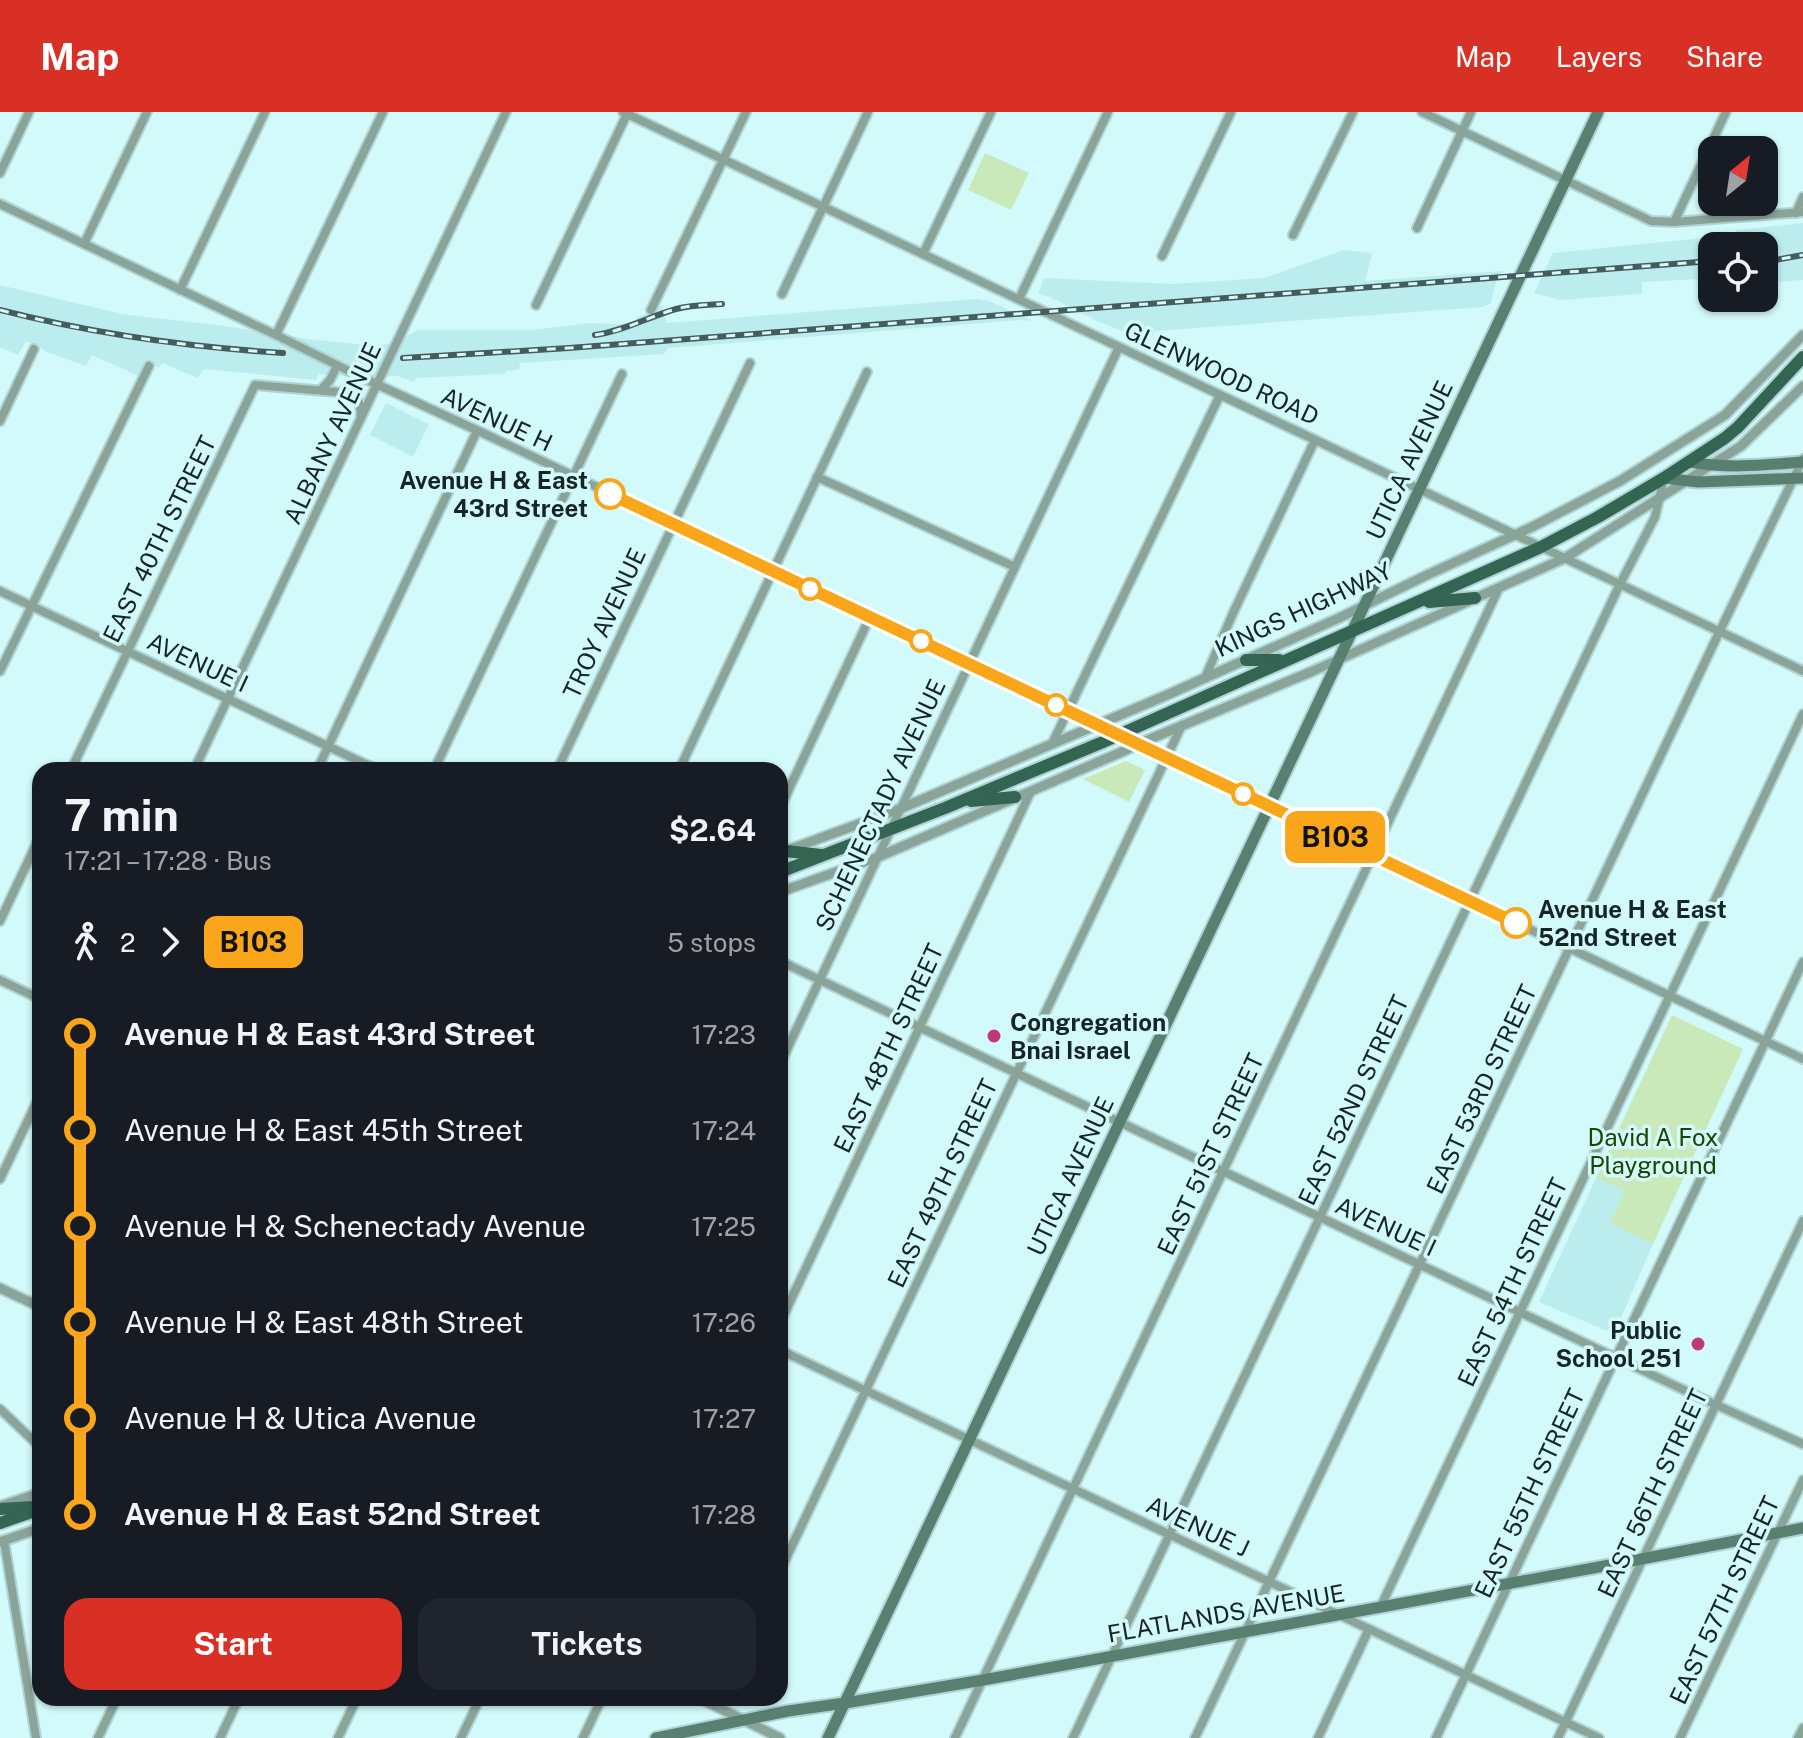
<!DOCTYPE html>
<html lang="en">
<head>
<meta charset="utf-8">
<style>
	body { margin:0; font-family:"Public Sans",sans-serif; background:#20242c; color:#f1f3f6; height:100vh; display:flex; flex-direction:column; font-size:30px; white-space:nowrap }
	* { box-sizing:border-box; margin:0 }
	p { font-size:26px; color:#9ea1a6 }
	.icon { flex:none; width:44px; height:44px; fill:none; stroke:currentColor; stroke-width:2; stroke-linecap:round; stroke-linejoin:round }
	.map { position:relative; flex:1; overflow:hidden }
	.side { position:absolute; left:32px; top:650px; width:756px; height:944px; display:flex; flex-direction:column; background:#171b24; border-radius:24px; box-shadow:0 2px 6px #0004 }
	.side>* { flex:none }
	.badge { padding:0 16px; border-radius:12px; font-size:28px; line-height:52px }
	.needle { width:52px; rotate:30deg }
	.fabs { position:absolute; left:1698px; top:24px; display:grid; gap:16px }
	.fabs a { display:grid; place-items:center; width:80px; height:80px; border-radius:16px; background:#171b24; box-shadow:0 2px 6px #0004; font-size:40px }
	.map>.badge { position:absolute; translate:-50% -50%; box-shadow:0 0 0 4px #fff }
	.legs { display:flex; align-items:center; gap:12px; height:88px; padding:0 32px; font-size:26px }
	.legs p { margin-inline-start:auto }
	.headline { display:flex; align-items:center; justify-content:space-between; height:136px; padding:0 32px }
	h1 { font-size:44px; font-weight:700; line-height:60px }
	.button { display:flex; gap:16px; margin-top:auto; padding:16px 32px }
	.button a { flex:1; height:92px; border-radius:24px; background:#d93025; color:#fff; font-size:32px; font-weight:700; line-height:92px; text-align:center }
	.button a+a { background:#20242c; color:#f1f3f6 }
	ul { padding:0 32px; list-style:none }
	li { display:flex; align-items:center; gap:28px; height:96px; font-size:30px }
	li i { display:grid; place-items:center; width:12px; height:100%; margin:0 10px; background:currentColor }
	li i::after { content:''; width:20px; height:20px; margin:-10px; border:6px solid; border-radius:50%; background:#171b24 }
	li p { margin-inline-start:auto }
	li:first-child i { background:linear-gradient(#0000 50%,currentColor 0) }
	li:last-child i { background:linear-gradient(currentColor 50%,#0000 0) }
	header { display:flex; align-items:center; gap:48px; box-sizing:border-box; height:112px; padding:0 40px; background:#d93025; color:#fff }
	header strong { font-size:38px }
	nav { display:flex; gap:44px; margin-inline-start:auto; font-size:28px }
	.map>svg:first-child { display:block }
	.built { fill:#bcedee }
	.green { fill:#c9e9ba }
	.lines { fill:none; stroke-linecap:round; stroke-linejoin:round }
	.minor-casing { stroke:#b1d3d4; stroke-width:12 }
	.tertiary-casing { stroke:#b1d3d4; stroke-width:13 }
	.secondary-casing { stroke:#b1d3d4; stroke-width:15 }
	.primary-casing { stroke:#b1d3d4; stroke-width:16 }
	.minor { stroke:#8ba499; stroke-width:8 }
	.tertiary { stroke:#8ba499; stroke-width:9 }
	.secondary { stroke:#597f70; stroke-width:11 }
	.primary { stroke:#346552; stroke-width:12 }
	.rail-casing { stroke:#465b5c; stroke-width:6 }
	.rail { stroke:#d3fafb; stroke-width:3; stroke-dasharray:9; stroke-linecap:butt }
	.line-1-casing { stroke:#fff; stroke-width:18 }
	.line-1 { stroke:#faa61a; stroke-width:12 }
	.stop-1-dot { fill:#fff; stroke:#faa61a; stroke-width:4 }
	.poi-dot { fill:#be387b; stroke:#d3fafb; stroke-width:3 }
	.labels { text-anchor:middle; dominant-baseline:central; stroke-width:7; stroke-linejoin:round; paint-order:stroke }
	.street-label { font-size:24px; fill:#152425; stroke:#d3fafb }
	.stop-label { font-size:24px; font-weight:bold; fill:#152425; stroke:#d3fafb; text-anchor:end }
	.poi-label { font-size:24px; font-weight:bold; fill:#152425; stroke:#d3fafb; text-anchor:start }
	.park-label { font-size:24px; fill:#1d4400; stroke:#d3fafb }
</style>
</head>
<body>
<header>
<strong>Map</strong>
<nav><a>Map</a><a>Layers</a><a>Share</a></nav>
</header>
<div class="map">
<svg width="1803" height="1626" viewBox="0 0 1803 1626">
	<rect width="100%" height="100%" fill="#d3fafb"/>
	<!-- built -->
	<g class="built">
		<path d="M1803,111V168L1764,171V134H1712V175H1700L1699,167L1642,170V182L1560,188L1534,181L1553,141L1732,123L1737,118Z"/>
		<path d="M1344,138L1372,141L1365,169L1502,159L1495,173L1491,191L1483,195L1155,219L1149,230L1097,209L1050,185L1038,182L1044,166L1172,172L1264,166Z"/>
		<path d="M0,173L122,202L225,214L314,228L379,234L397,230L417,218H530L591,211L619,212L633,210L638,205L662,193L666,211L977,187L989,189L1033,209L1021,208L668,236L664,242L520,251L519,258L506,259L504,262L416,266L414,270L397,264L361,265L319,262L316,268L204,257L198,266L162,251L159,256L147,250L139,264L92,243L86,254L47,240L26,229L18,243L0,235Z"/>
		<path d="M386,291L429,312L413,345L370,323Z"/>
		<path d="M1596,1066L1626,1078L1610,1111L1653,1132L1614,1222L1539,1190Z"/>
	</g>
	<!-- green -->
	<g class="green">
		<path d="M985,41L1029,61L1011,98L968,78Z"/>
		<path d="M1126,649L1145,658L1129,690L1083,667Z"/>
		<path d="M1672,903L1743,937L1653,1132L1610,1111L1625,1078L1596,1066Z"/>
	</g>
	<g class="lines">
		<defs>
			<g id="minor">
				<path d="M623,0L1803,559"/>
				<path d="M1422,0L1651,109L1674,110L1803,100"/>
				<path d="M0,61L29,0"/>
				<path d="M0,92L276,223L361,265L485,322L1803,947"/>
				<path d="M1796,101L1803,85"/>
				<path d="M1674,110L1726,0"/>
				<path d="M1417,116L1471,0"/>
				<path d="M1293,123L1353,0"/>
				<path d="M84,132L147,0"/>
				<path d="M923,142L991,0"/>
				<path d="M1162,144L1231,0"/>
				<path d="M180,178L265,0"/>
				<path d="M782,182L868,0"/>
				<path d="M1019,187L1108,0"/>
				<path d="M536,193L628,0"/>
				<path d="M651,198L746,0"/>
				<path d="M276,223L383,0"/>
				<path d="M321,278L330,268L337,254"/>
				<path d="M0,309L34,237"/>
				<path d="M817,365L1015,455"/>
				<path d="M0,479L378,658"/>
				<path d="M0,559L149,254"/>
				<path d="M1205,566L1234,499L1315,328"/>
				<path d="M1052,632L1220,283"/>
				<path d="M71,658L255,273L349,281C361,286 360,294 361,305"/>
				<path d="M194,658L506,0"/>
				<path d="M317,658L477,319"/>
				<path d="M434,658L622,262"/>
				<path d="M557,658L750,251"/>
				<path d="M679,658L867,260"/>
				<path d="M780,696L870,505"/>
				<path d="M0,809L40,724"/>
				<path d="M780,849L1703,1287L1803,1332"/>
				<path d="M0,868L40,887"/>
				<path d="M780,952L1119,235"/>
				<path d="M0,1067L40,983"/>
				<path d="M780,1211L1031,679"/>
				<path d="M780,1238L1599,1626"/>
				<path d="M0,1297L40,1335"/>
				<path d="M4,1428L36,1626"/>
				<path d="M780,1459L1182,613"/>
				<path d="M1380,1496L1803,602"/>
				<path d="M98,1626L117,1586"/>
				<path d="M220,1626L239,1586"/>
				<path d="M338,1626L357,1586"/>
				<path d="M461,1626L480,1586"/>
				<path d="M583,1626L602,1586"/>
				<path d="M955,1626L1499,476"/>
				<path d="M1073,1626L1620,472L1655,405L1664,366"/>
				<path d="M1195,1626L1715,529L1803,347"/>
				<path d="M1318,1626L1369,1517"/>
				<path d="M1436,1626L1803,850"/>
				<path d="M1558,1626L1803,1109"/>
				<path d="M1680,1626L1803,1368"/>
				<path d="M1798,1626L1803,1616"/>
			</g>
			<g id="tertiary">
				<path d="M780,741L902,696L1167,583L1339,506L1427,463L1532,415L1620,369L1725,303L1803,223"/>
				<path d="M780,780L878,745L1124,639L1138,632L1313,559L1565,446L1741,334L1803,274"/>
				<path d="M0,1176L40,1195"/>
				<path d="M1,1394L40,1381"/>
				<path d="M0,1430L40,1416"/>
				<path d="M699,1586L780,1626"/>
			</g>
			<g id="secondary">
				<path d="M1690,350C1728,357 1765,353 1803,350"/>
				<path d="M1664,366L1698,370L1803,366"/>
				<path d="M656,1626L788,1599L845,1591L983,1568L1626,1450L1803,1416"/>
				<path d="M828,1626L1598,0"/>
			</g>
			<g id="primary">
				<path d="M1429,490L1475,486"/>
				<path d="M1246,548H1279"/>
				<path d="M971,689L1015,685"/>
				<path d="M786,739L821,743"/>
				<path d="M780,760L945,696L1103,630L1541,435L1598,405L1664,366L1725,326L1738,315L1803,245"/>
				<path d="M0,1397L33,1395"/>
				<path d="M0,1411L40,1397"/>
			</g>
		</defs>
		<!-- minor casing -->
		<use href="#minor" class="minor-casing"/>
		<!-- tertiary casing -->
		<use href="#tertiary" class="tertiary-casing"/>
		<!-- secondary casing -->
		<use href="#secondary" class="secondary-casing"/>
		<!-- primary casing -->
		<use href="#primary" class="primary-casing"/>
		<!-- minor -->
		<use href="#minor" class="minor"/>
		<!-- tertiary -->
		<use href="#tertiary" class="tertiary"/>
		<!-- secondary -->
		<use href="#secondary" class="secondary"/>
		<!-- primary -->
		<use href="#primary" class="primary"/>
		<defs>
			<g id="rail">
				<path d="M1764,150L1803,143"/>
				<path d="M0,198C94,222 186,235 283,241"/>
				<path d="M595,223C624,219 648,205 676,197C691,193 706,193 722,192"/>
				<path d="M403,246L569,236L1712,149"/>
			</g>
		</defs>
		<!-- rail casing -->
		<use href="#rail" class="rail-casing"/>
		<!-- rail -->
		<use href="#rail" class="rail"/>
	</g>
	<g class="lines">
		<defs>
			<path id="line-1" d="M610,382L1516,811"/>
		</defs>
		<!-- line-1 casing -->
		<use href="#line-1" class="line-1-casing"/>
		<!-- line-1 -->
		<use href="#line-1" class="line-1"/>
	</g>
	<!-- markers -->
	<g class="stop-1-dot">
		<circle cx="610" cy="382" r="14"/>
		<circle cx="810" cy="477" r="10"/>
		<circle cx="921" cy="529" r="10"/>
		<circle cx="1056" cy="593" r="10"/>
		<circle cx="1243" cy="682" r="10"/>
		<circle cx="1516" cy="811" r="14"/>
	</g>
	<g class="poi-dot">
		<circle cx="994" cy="924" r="8"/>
		<circle cx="1698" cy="1232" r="8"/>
	</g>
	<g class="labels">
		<!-- street labels -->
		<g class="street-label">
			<text transform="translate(1222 261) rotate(25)">GLENWOOD ROAD</text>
			<text transform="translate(497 307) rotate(25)">AVENUE H</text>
			<text transform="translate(332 321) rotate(-65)">ALBANY AVENUE</text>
			<text transform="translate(1409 348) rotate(-65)">UTICA AVENUE</text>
			<text transform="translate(159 427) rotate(-64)">EAST 40TH STREET</text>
			<text transform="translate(1303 497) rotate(-25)">KINGS HIGHWAY</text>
			<text transform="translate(604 511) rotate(-65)">TROY AVENUE</text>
			<text transform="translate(198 550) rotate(25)">AVENUE I</text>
			<text transform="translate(880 693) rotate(-65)">SCHENECTADY AVENUE</text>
			<text transform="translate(888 936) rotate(-65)">EAST 48TH STREET</text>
			<text transform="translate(1481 977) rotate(-65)">EAST 53RD STREET</text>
			<text transform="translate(1353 988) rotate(-65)">EAST 52ND STREET</text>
			<text transform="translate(1210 1042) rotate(-65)">EAST 51ST STREET</text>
			<text transform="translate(1070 1064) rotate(-65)">UTICA AVENUE</text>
			<text transform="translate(942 1071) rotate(-65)">EAST 49TH STREET</text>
			<text transform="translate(1386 1114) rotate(25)">AVENUE I</text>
			<text transform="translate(1512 1170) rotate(-65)">EAST 54TH STREET</text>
			<text transform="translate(1529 1381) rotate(-65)">EAST 55TH STREET</text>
			<text transform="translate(1652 1381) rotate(-65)">EAST 56TH STREET</text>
			<text transform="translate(1198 1414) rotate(25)">AVENUE J</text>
			<text transform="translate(1724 1488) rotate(-65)">EAST 57TH STREET</text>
			<text transform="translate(1226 1501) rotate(-10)">FLATLANDS AVENUE</text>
		</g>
		<!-- stop labels -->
		<g class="stop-label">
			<text x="588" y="368">Avenue H &amp; East<tspan x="588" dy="28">43rd Street</tspan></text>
			<text x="1538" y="797" text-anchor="start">Avenue H &amp; East<tspan x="1538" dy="28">52nd Street</tspan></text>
		</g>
		<!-- poi labels -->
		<g class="poi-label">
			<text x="1010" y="910">Congregation<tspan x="1010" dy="28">Bnai Israel</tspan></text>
			<text x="1682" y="1218" text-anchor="end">Public<tspan x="1682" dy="28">School 251</tspan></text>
		</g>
		<!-- park labels -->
		<g class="park-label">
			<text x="1653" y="1025">David A Fox<tspan x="1653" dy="28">Playground</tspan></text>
		</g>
	</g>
</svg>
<div class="fabs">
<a><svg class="needle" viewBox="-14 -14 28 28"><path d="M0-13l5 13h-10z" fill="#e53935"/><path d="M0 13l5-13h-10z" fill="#9ea1a6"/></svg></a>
<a><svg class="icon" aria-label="locate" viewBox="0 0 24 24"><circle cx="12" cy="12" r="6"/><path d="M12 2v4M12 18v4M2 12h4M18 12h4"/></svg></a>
</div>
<b class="badge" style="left:1335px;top:725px;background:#faa61a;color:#111">B103</b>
<section class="side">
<div class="headline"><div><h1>7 min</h1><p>17:21 – 17:28 · Bus</p></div><b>$2.64</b></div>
<div class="legs"><svg class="icon" aria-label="walk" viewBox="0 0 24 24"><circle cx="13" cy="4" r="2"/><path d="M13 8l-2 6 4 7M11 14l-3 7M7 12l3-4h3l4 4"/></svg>2<svg class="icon" aria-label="forward" viewBox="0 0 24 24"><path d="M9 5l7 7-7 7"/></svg><b class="badge" style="background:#faa61a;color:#111">B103</b><p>5 stops</p></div>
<ul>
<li><i style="color:#faa61a"></i><b>Avenue H &amp; East 43rd Street</b><p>17:23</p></li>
<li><i style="color:#faa61a"></i><span>Avenue H &amp; East 45th Street</span><p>17:24</p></li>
<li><i style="color:#faa61a"></i><span>Avenue H &amp; Schenectady Avenue</span><p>17:25</p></li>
<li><i style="color:#faa61a"></i><span>Avenue H &amp; East 48th Street</span><p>17:26</p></li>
<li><i style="color:#faa61a"></i><span>Avenue H &amp; Utica Avenue</span><p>17:27</p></li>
<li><i style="color:#faa61a"></i><b>Avenue H &amp; East 52nd Street</b><p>17:28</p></li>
</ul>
<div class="button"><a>Start</a><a>Tickets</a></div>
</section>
</div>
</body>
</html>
